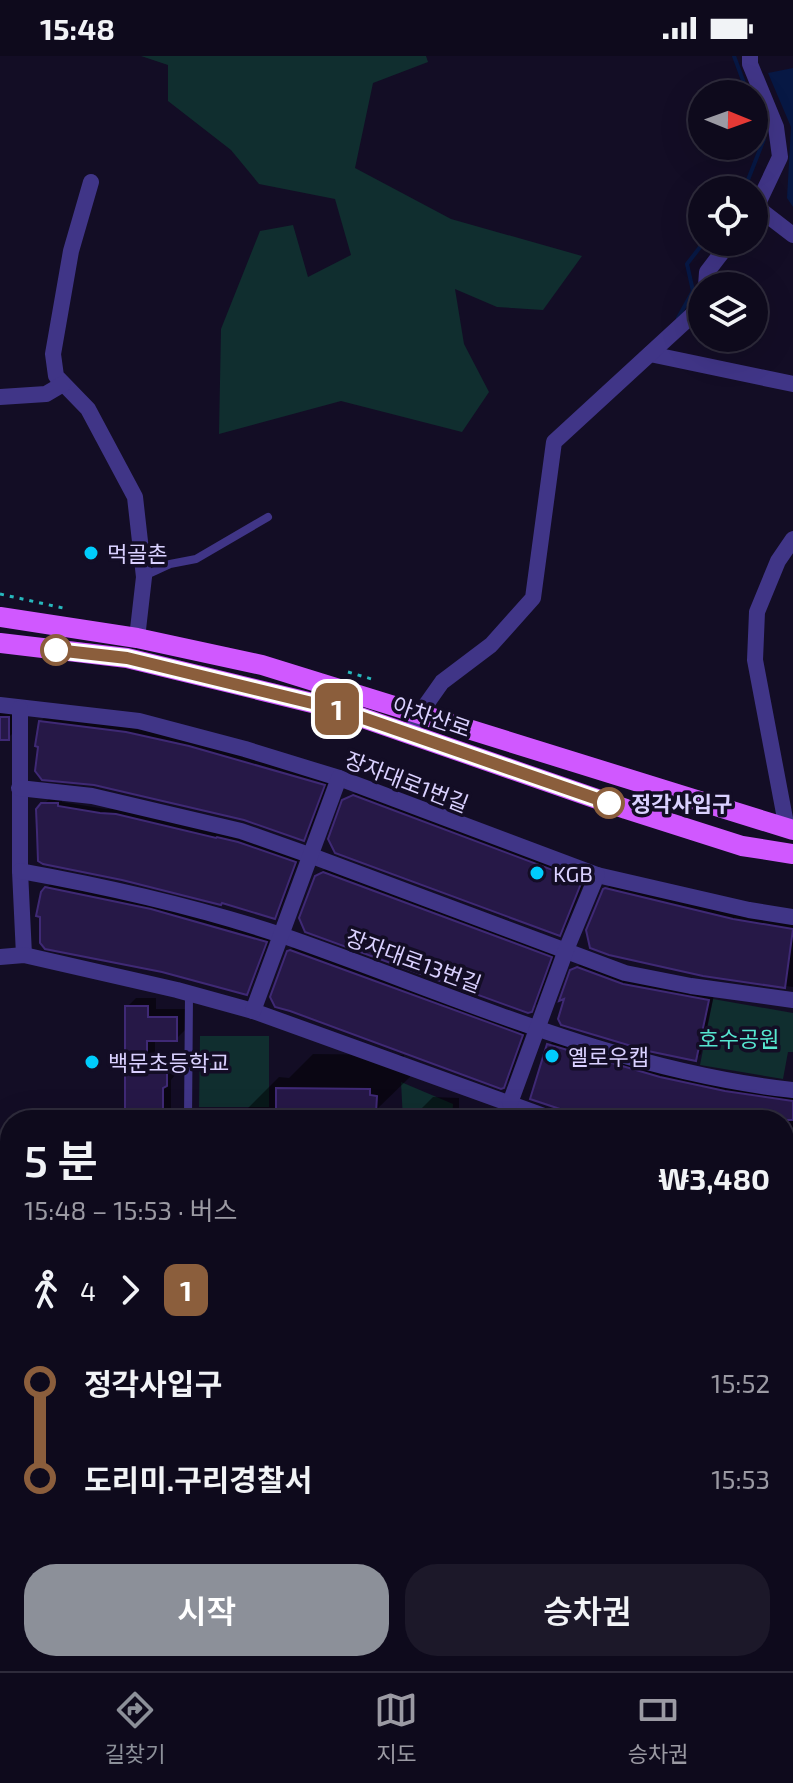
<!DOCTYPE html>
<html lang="ko">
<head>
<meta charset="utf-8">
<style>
	body { margin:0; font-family:"Exo 2","Noto Sans KR",sans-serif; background:#1c1829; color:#f1f3f6; height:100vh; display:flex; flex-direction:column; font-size:30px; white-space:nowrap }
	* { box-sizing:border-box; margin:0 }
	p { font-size:26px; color:#9b9aa3 }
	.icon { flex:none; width:44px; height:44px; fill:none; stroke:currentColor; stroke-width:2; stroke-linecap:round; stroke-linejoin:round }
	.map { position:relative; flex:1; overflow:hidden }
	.panel { position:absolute; left:0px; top:1054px; width:794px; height:562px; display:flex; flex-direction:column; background:#0e0a1c; border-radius:32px 32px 0 0; box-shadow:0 8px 32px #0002,0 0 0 2px #2e2b3b }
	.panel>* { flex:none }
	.badge { padding:0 16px; border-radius:12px; font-size:28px; line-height:52px }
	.needle { width:52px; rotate:91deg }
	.fabs { position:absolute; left:688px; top:24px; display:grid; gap:16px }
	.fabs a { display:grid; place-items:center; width:80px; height:80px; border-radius:50%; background:#0e0a1c; box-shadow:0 8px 32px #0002,0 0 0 2px #2e2b3b; font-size:40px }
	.map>.badge { position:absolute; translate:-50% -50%; box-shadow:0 0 0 4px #fff }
	.legs { display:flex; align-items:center; gap:12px; height:88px; padding:0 24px; font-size:26px }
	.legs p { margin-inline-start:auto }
	.head { display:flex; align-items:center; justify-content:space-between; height:136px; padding:0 24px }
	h1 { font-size:44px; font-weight:600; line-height:60px }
	.button { display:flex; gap:16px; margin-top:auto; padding:16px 24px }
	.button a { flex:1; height:92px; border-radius:32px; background:#8c9099; color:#fff; font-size:32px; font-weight:600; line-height:92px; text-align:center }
	.button a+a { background:#1c1829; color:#f1f3f6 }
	ul { padding:0 24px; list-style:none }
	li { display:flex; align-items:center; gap:28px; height:96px; font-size:30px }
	li i { display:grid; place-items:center; width:12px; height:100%; margin:0 10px; background:currentColor }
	li i::after { content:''; width:20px; height:20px; margin:-10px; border:6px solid; border-radius:50%; background:#0e0a1c }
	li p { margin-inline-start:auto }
	li:first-child i { background:linear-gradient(#0000 50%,currentColor 0) }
	li:last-child i { background:linear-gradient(currentColor 50%,#0000 0) }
	.status { display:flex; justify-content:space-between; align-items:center; height:56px; padding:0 40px; background:#0e0a1c; direction:ltr }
	.status svg { height:22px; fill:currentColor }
	.menu { display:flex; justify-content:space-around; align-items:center; height:112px; border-top:2px solid #2e2b3b; background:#0e0a1c; font-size:22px; color:#9b9aa3 }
	.menu a { display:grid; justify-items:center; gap:4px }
	.menu .active { color:#8c9099 }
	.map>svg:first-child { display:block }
	.green { fill:#102e2f }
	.water { fill:#071844 }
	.shadow { fill:#0007 }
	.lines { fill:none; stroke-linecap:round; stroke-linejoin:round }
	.stream { stroke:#071844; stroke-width:4 }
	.building { fill:#261847; stroke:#3f2975; stroke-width:2 }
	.path { stroke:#27b8bd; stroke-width:3; stroke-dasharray:4 6; stroke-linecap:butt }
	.lane { stroke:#403587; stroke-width:8 }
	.street { stroke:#403587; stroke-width:16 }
	.secondary { stroke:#7a68ff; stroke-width:20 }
	.primary { stroke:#d058ff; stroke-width:20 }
	.line-1-casing { stroke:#fff; stroke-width:18 }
	.line-1 { stroke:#8b5e3c; stroke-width:12 }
	.poi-dot { fill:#00ccfc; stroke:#130d25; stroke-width:3 }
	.stop-1-dot { fill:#fff; stroke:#8b5e3c; stroke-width:4 }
	.labels { text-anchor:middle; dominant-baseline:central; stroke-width:7; stroke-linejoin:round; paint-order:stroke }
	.poi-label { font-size:22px; fill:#dad1ff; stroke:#130d25; text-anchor:start }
	.street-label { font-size:22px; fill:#dad1ff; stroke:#130d25 }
	.stop-label { font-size:22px; font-weight:bold; fill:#dad1ff; stroke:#130d25; text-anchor:start }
	.park-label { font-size:22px; fill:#56e6cf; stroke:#130d25 }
</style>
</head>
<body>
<div class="status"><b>15:48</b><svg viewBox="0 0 49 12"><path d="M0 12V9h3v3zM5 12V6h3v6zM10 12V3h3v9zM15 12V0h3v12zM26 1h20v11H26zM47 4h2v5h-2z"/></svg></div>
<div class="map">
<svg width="793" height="1615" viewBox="0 0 793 1615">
	<rect width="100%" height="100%" fill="#130d25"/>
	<!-- green -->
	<g class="green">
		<path d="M141,0H426L428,6L373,27L355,112L451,163L582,200L543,254L497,251L455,233L464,288L489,336L462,376L341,345L219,378L221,273L260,175L293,169L308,221L351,199L335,143L259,128L231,94L168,45V9Z"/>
		<path d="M713,943L793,957V996H788L783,1023L700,1009Z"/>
		<path d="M200,980H269V1051H199Z"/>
		<path d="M401,1026L453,1048L452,1064H403Z"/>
	</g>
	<!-- water -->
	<path class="water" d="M793,12V151L787,142L791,71L768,17Z"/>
	<!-- shadow -->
	<g class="shadow">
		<path d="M0,645L10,649L20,670L8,682H0Z"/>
		<path d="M46,660L132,672L195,685L329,724L309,778L303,783L244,762L95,727L41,665Z"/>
		<path d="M360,735L587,820L565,872L560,877L344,745L350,739Z"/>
		<path d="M49,743H62V746L106,753H122L222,778L300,801L280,855L275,861L38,754Z"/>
		<path d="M330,811L556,896L537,948L531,954L316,821L322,815Z"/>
		<path d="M53,826L124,841L271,881L251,932L245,937L163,914L42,836Z"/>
		<path d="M612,828L793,867V931L703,919L605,834Z"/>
		<path d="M295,890L527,974L509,1024L503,1030L288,896Z"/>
		<path d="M583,906L714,939L701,998L695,1003L567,939L572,915Z"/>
		<path d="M136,942H156V953H185V974L176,983H155V1002H175V1019L171,1024V1064H127V951Z"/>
		<path d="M554,984L793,1039V1105L784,1104V1064H603L549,990Z"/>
		<path d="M313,998L404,999L403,1005L410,1006V1021L375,1055L302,1053V1064H244V1056L279,1021L289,1022Z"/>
		<path d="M433,1041L459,1042V1064H410Z"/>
		<path d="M793,1133V1183L784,1182V1142Z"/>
		<rect x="0" y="1136" width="10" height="54"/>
		<path d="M784,1255L793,1256V1367L784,1376Z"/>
		<path d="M10,1420V1566L0,1576V1430Z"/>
		<path d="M793,1549V1615H780V1606H784V1558Z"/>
		<path d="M4,1603H10V1606H28V1615H0V1607Z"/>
		<rect x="94" y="1606" width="62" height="9"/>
		<rect x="239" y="1606" width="59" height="9"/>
		<path d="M382,1606H432V1615H378V1610Z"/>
		<path d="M516,1606H572L571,1615H516Z"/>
		<rect x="649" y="1606" width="59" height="9"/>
	</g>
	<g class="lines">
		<!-- stream -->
		<g class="stream">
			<path d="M734,0L748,38"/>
			<path d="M744,134L764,83L754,55"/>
			<path d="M678,262L693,235L687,208L704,186"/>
		</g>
	</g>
	<!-- building -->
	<g class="building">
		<rect x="0" y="661" width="9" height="23"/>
		<path d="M39,665L126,676L189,690L325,729L304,785L244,764L94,729L42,724L35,715L38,691L35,690Z"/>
		<path d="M353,739L582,825L560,880L335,797L328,783L342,744Z"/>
		<path d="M41,747H58V750L100,757L116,758L216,782L217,781L238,786L296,806L275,863L222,847L221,849L122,824L43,808L38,805L37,776L36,753Z"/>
		<path d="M323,816L552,901L532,956L528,957L305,876L299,862L315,820Z"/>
		<path d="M45,831L151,853L267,886L247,939L162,916L45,893L40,887V861L36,860L41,836Z"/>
		<path d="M605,832L733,863L793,873L785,932L703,920L609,899L590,892L586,874L603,833Z"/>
		<path d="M290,894L523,979L504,1032L501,1033L290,955L275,951L270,941L287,895Z"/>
		<path d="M577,911L623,928L709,944L696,1005L648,995L561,969L558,963L564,943L559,945L570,914Z"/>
		<path d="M125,950H148V961H177V985H147V1010H167V1030L163,1032V1064H125Z"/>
		<path d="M547,988L660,1021L725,1035L793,1045V1064H594L581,1060L530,1043Z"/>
		<path d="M276,1032L370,1033V1039L377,1040L376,1057L276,1054Z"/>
	</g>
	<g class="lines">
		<!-- path -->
		<g class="path">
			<path d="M0,538L63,552"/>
			<path d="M348,616L375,624"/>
		</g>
		<!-- lane -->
		<g class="lane">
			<path d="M144,520L170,508L196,503L268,461"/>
			<path d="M188,1064L189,938"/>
		</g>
		<!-- street -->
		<g class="street">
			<path d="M750,0V8L776,71L780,101L754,156"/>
			<path d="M91,126L71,195L53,298L56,320L88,353L135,441L144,521L137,582"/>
			<path d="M758,152L793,179"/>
			<path d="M706,230L707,216L730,186"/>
			<path d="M650,298L793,328"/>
			<path d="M0,341L46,338L63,328"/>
			<path d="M0,649L139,665L245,693L339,722L597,819L749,854L793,861"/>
			<path d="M20,652V815L24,899"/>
			<path d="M415,669L418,660L442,626L491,589L533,542L554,386L702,250"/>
			<path d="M19,732L92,740L241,775L312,800L625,917L691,930L793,944"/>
			<path d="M787,773L755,604L757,556L778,505L793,483"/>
			<path d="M20,815C109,831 198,851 284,880C451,938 616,1015 793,1034"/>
			<path d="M0,901L24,899L177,934L253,955L555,1064"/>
			<path d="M253,955L339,722"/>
			<path d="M510,1047L566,894L597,819"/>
			<path d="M784,1117L793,1118"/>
		</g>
		<!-- secondary -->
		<g class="secondary">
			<path d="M0,1410H10"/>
			<path d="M784,1414H793"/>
		</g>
		<!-- primary -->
		<g class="primary">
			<path d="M0,561L137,582L262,609L793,774"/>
			<path d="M0,587L127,602L337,653L626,753L742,790L793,798"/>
		</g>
	</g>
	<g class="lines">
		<defs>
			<path id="line-1" d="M56,594L127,602L337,653L609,747"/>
		</defs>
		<!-- line-1 casing -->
		<use href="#line-1" class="line-1-casing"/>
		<!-- line-1 -->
		<use href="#line-1" class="line-1"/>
	</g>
	<!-- markers -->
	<g class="poi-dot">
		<circle cx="91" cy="497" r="8"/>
		<circle cx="537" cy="817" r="8"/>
		<circle cx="552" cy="1000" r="8"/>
		<circle cx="92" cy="1006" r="8"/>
	</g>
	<g class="stop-1-dot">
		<circle cx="56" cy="594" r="14"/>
		<circle cx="609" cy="747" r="14"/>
	</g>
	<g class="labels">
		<!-- poi labels -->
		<g class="poi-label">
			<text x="107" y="497">먹골촌</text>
			<text x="553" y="817">KGB</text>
			<text x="568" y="1000">옐로우캡</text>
			<text x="108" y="1006">백문초등학교</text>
		</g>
		<!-- street labels -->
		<g class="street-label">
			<text transform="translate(432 660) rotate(19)">아차산로</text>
			<text transform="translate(407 725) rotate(21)">장자대로1번길</text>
			<text transform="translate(414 904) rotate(20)">장자대로13번길</text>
		</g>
		<!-- stop labels -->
		<g class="stop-label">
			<text x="631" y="747">정각사입구</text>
		</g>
		<!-- park labels -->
		<g class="park-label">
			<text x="739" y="982">호수공원</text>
		</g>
	</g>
</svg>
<div class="fabs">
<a><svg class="needle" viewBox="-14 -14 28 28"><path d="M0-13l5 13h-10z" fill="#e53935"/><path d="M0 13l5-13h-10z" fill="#9b9aa3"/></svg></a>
<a><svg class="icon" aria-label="locate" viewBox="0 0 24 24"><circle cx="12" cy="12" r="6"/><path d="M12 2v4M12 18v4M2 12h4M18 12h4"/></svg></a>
<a><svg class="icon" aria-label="layers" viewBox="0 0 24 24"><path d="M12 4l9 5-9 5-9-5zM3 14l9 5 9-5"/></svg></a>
</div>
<b class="badge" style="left:337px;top:653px;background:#8b5e3c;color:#fff">1</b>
<section class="panel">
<div class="head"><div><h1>5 분</h1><p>15:48 – 15:53 · 버스</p></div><b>₩3,480</b></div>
<div class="legs"><svg class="icon" aria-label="walk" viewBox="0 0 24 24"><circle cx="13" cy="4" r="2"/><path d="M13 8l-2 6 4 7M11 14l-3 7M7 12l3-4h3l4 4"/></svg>4<svg class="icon" aria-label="forward" viewBox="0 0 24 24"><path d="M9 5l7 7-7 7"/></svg><b class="badge" style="background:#8b5e3c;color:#fff">1</b></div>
<ul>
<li><i style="color:#8b5e3c"></i><b>정각사입구</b><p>15:52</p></li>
<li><i style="color:#8b5e3c"></i><b>도리미.구리경찰서</b><p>15:53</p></li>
</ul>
<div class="button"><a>시작</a><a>승차권</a></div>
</section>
</div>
<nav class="menu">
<a class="active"><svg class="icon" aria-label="directions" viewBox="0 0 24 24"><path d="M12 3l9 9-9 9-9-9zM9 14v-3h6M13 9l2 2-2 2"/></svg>길찾기</a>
<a><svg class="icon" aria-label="map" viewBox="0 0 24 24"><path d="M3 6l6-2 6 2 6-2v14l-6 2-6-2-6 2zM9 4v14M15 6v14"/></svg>지도</a>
<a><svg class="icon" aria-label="tickets" viewBox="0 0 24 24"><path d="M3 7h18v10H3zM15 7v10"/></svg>승차권</a>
</nav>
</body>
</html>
